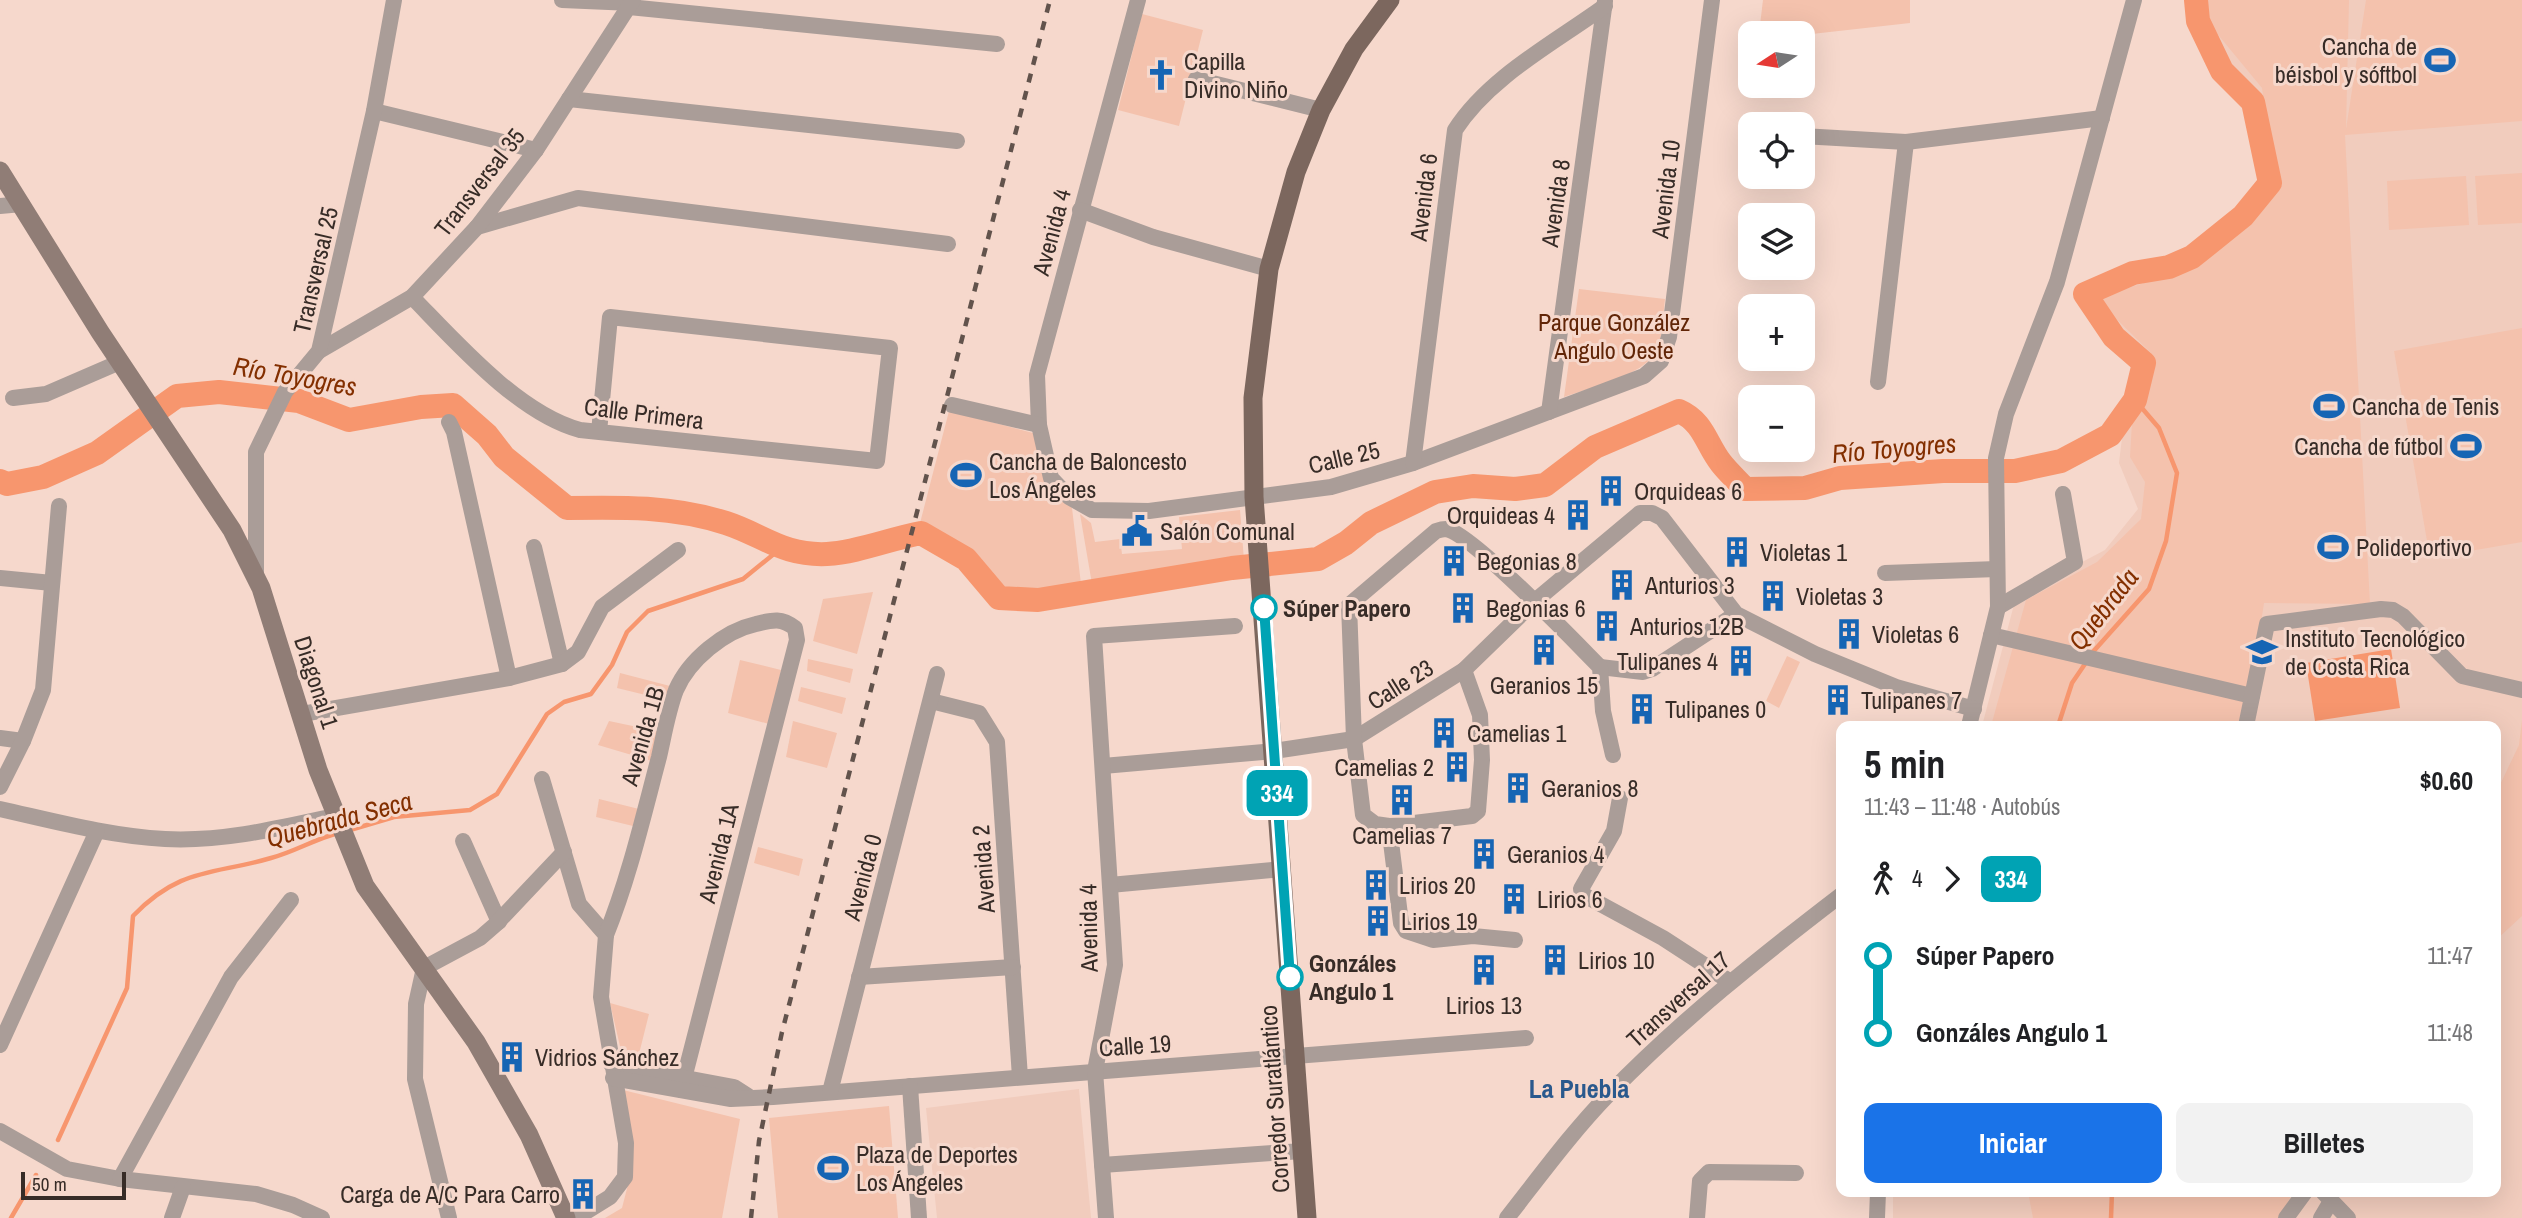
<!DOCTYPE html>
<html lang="es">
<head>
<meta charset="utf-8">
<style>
	body { margin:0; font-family:"Archivo Narrow",sans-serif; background:#f2f2f2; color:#202124; height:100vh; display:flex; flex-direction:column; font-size:26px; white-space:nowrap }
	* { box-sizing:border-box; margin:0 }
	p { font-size:23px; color:#757577 }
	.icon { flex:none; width:38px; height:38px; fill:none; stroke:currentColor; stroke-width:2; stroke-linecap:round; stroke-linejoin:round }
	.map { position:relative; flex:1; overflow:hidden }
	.drawer { position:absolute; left:1836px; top:721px; width:665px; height:476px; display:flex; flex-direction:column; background:#fff; border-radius:14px; box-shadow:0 7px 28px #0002 }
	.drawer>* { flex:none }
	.badge { padding:0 14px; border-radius:10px; font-size:24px; line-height:46px }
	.needle { width:46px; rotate:258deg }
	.controls { position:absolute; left:1738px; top:21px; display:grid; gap:14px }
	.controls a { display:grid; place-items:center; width:77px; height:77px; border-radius:14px; background:#fff; box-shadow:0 7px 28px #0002; font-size:35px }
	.scale { position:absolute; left:21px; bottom:18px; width:105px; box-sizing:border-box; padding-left:7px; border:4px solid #372c27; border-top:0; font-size:19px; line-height:24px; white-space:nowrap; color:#372c27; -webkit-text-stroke:5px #f6d8cc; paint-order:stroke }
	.map>.badge { position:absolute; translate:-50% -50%; box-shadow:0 0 0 4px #fff }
	.legs { display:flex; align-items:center; gap:10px; height:77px; padding:0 28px; font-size:23px }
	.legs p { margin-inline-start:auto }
	.summary { display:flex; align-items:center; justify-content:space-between; height:119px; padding:0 28px }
	h1 { font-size:38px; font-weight:700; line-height:52px }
	.primary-button { display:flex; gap:14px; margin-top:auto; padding:14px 28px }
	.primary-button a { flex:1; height:80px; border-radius:14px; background:#1a73e8; color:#fff; font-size:28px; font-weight:700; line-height:80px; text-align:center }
	.primary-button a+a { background:#f2f2f2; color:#202124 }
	ul { padding:0 28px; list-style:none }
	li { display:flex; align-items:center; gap:24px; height:77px; font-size:26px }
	li i { display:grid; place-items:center; width:10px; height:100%; margin:0 9px; background:currentColor }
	li i::after { content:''; width:18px; height:18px; margin:-9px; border:5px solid; border-radius:50%; background:#fff }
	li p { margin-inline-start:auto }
	li:first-child i { background:linear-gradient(#0000 50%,currentColor 0) }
	li:last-child i { background:linear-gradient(currentColor 50%,#0000 0) }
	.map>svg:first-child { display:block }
	.built { fill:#f1ccbd }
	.green { fill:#f4c2ad }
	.water { fill:#f7966e }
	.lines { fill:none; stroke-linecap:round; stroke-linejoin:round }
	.stream { stroke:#f7966e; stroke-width:4.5 }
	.river { stroke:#f7966e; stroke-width:24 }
	.minor { stroke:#aa9d98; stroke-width:16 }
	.secondary { stroke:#907d76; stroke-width:19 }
	.primary { stroke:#7c675e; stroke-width:19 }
	.rail { stroke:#62534c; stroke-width:4.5; stroke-dasharray:9 9; stroke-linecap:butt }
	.line-1-casing { stroke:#fff; stroke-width:16 }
	.line-1 { stroke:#00a3b4; stroke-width:10 }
	.stop-1-dot { fill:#fff; stroke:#00a3b4; stroke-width:3.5 }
	.labels { text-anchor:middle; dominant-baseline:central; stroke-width:6; stroke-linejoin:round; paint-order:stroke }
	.poi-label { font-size:24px; fill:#372c27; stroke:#f6d8cc; text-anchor:start }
	.street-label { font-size:24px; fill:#372c27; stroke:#f6d8cc }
	.park-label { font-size:24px; fill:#612507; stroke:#f6d8cc }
	.stop-label { font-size:24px; font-weight:bold; fill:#372c27; stroke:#f6d8cc; text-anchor:start }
	.water-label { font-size:26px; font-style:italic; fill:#832f00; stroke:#f6d8cc }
	.neighbourhood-label { font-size:26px; font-weight:bold; fill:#2a598d; stroke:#f6d8cc }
</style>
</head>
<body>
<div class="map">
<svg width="2522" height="1218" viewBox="0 0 2522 1218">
	<rect width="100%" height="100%" fill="#f6d8cc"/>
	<!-- built -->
	<g class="built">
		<path d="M2197,0H2522V1218H1893V1192H2496V726H1982L2016,597L2105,550L2138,509L2119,463L2124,421L2147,363L2117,338L2085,296L2132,272L2199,256L2244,217L2270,183L2253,102L2221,71L2199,21Z"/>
		<path d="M1079,1089L1091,1218H937L926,1108Z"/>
	</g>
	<!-- green -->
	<g class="green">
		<path d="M1763,0H1910V23L1803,35L1759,33Z"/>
		<path d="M2206,0H2349L2346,129L2366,0H2522V121L2345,135L2370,604L2264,603L2245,726H1991L2026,600L2097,562L2141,519L2145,482L2130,457L2132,422L2152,374L2151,353L2095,298L2200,266L2276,190L2262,88L2210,25Z"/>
		<path d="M1142,14L1203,30L1179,126L1118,110Z"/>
		<path d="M2522,173V223L2478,225L2475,176Z"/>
		<path d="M2466,176L2469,225L2389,230L2387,181Z"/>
		<path d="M1579,289L1665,299C1663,314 1663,339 1656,352C1642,376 1589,388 1564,397Z"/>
		<path d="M2522,328V542L2430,558L2394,351Z"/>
		<path d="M949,411L1033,433L1050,488L1072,508L1081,584L1036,591L1004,590L972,553L919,527Z"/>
		<path d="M1240,510L1244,560L1145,572L1092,584L1080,514L1091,523L1095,542L1120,539L1122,554L1182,549L1179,517Z"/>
		<path d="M873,592L857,654L813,641L823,599Z"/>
		<path d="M1787,656L1800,662L1779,708L1766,701Z"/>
		<path d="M808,659L853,669L850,683L807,671Z"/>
		<path d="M740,660L781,670L769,724L728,713Z"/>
		<path d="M620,673L670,686L666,700L617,688Z"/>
		<path d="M801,687L846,698L842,714L798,701Z"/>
		<path d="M2522,720V916L2496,940V793L2519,745Z"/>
		<path d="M609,721L661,732L652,761L598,745Z"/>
		<path d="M793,721L837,733L827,768L786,757Z"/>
		<path d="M599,799L639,809L633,826L596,817Z"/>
		<path d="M758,847L803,859L799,876L754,863Z"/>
		<path d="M610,1003L649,1014L638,1058L622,1055Z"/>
		<path d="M615,1088L740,1119L722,1218H605L622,1208L633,1165Z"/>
		<path d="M889,1106L898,1218H778L769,1118Z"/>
		<path d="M2028,1192H2293L2280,1218H2033Z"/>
	</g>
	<!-- water -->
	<path class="water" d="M2391,649L2400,708L2315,721L2306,663Z"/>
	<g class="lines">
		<!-- stream -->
		<g class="stream">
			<path d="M2092,653L2149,589L2166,541L2177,473L2159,428L2135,400"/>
			<path d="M2058,726L2072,683L2087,661"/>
			<path d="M350,830L394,817L470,810L497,794L547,714L564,702L591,694L612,665L627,632L648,611L743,579L780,549"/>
			<path d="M58,1140L127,988L133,916C180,867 213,875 271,858C294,852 315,839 338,833"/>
			<path d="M11,1218L36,1175"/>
			<path d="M2111,1218L2112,1192"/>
		</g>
		<!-- river -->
		<path class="river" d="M0,481L7,484L43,477L97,453L177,396L219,392L299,401L349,420L421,407L453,405L487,435L504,457L567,508C621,507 673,506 726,523C763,535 783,556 827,554C859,552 889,539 921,533L966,559L999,598L1038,600L1232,568L1318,559L1346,543L1371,523L1435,492L1473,486L1515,489L1545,485L1595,447L1679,411C1704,422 1706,444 1721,463C1728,472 1737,480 1745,489L1805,488L1840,478L1943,471H2015L2061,461L2110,435L2135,400L2144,363L2114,337L2085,294L2133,273L2169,267L2192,257L2243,216L2270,183L2253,102L2222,71L2198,21L2196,0"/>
		<!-- minor -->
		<g class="minor">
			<path d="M562,0L632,3"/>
			<path d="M1138,0L1037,375L1039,425L1051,478L1069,497L1092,510L1149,511L1331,487L1413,463L1644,376L1661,361L1669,337L1712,0"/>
			<path d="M629,7L997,44"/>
			<path d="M1196,79L1321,110"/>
			<path d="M569,99L957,141"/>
			<path d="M374,111L536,150"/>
			<path d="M1802,136L1906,142L2102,118"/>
			<path d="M0,206L22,204"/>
			<path d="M1080,210L1153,237L1269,269"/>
			<path d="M477,227L578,198L948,244"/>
			<path d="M412,297C456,342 519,414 580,430L877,461L890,348L610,317L599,432"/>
			<path d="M319,351L412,297L477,227L536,150L633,0"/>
			<path d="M1878,382L1906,142"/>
			<path d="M13,398L46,394L120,362"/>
			<path d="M952,405L1039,425"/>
			<path d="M1549,412L1605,1"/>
			<path d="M449,422L454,432L509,678"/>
			<path d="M1413,463L1455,130C1489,77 1554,43 1605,6"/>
			<path d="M534,547L562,664"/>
			<path d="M1885,573L1997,569"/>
			<path d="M256,576V452L285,392L319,351L374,111L394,0"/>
			<path d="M0,578L52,583"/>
			<path d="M1998,607L2075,562L2063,494"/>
			<path d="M1991,635L2252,696"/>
			<path d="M1600,667L1643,672L1652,669L1736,614"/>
			<path d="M931,701L979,713L997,742L1020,1077"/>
			<path d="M302,714L509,678L562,664L578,652L602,607L678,550"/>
			<path d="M1969,726L1998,607L1996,458L2006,414L2057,282L2134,0"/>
			<path d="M2246,726L2267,624L2381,609L2393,610L2403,616L2462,676L2522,690"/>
			<path d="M0,738L23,741"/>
			<path d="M1103,766L1274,751L1354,739L1464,670L1535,601L1640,513H1652L1662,518L1736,614L1815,654L1896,687L1974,709"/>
			<path d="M542,779L579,904L606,935L601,997L626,1143L625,1177L610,1197L576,1218"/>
			<path d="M0,787L23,741L43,690L59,506"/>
			<path d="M1620,798L1614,831L1581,889L1582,894L1663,938L1729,981"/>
			<path d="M0,809C54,821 109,836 165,839C222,842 280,828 335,816"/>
			<path d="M1389,826L1472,816L1478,811L1482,760L1480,715L1464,670"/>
			<path d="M463,841L499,922"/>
			<path d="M1110,885L1282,869"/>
			<path d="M606,935C629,878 643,817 659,757C664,735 668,711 676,690C689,660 724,631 756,624C772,620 781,617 795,628L797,640L681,1090"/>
			<path d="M1515,940L1473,936L1433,940L1406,931L1401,923L1389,826L1375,824L1363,815L1354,739L1349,605L1436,531C1439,530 1443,529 1446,529C1471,533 1577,644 1600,667L1603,711L1613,755"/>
			<path d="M859,977L1013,967"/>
			<path d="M0,1045L97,831"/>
			<path d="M611,1064L734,1087L748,1096"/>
			<path d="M613,1078L731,1099L773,1097L1526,1038"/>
			<path d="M910,1086L919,1218"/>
			<path d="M830,1092L937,674"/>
			<path d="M0,1131L67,1169L120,1179L256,1194L293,1205L322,1218"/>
			<path d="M1102,1165L1302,1151"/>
			<path d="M120,1179L231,977L291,900"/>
			<path d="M2323,1192L2348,1218"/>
			<path d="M172,1218L183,1187"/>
			<path d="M449,1218L415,1079L416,1004L424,968L480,938L495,925L564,852"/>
			<path d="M1106,1218L1095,1071L1115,965L1094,636L1235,626"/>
			<path d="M1507,1218C1540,1176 1572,1132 1609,1094C1681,1020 1760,957 1841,895"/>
			<path d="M1697,1218L1700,1181L1709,1172L1796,1173"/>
			<path d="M1877,1218L1878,1192"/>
			<path d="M2286,1218L2305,1192"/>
			<path d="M2321,1218L2331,1201"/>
		</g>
		<!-- secondary -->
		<path class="secondary" d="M0,171L100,332L232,530L261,588L318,770L365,886L476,1042L529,1135L566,1218"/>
		<!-- primary -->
		<path class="primary" d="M1307,1218L1254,497L1253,398L1269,269L1296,172L1321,110L1354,49L1390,0"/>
		<!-- rail -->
		<path class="rail" d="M751,1218L759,1141L782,1032L1050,0"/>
	</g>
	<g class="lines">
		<defs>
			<path id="line-1" d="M1264,608L1290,977"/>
		</defs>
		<!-- line-1 casing -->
		<use href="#line-1" class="line-1-casing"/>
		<!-- line-1 -->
		<use href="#line-1" class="line-1"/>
	</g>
	<!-- icons -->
	<defs>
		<symbol id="stadium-bare" viewBox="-9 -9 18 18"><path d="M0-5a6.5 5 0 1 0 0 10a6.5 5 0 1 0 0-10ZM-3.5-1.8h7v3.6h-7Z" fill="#1665b4" stroke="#f6d8cc" stroke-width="2.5" paint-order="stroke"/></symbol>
		<symbol id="church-bare" viewBox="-9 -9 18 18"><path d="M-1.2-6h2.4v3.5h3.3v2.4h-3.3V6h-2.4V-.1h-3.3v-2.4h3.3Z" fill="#1665b4" stroke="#f6d8cc" stroke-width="2.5" paint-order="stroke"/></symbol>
		<symbol id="building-bare" viewBox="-9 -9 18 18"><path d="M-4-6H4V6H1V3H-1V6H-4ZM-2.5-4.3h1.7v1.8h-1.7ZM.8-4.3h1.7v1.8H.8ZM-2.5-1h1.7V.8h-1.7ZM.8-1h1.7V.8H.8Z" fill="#1665b4" stroke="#f6d8cc" stroke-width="2.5" paint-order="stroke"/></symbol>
		<symbol id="civic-bare" viewBox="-9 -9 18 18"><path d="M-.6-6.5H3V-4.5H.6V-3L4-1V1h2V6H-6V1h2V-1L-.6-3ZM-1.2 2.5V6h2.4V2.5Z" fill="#1665b4" stroke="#f6d8cc" stroke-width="2.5" paint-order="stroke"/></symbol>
		<symbol id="university-bare" viewBox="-9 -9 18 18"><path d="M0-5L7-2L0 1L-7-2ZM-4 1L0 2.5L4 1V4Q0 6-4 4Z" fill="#1665b4" stroke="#f6d8cc" stroke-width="2.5" paint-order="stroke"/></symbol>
	</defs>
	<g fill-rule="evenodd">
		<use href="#stadium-bare" x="2418" y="38" width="44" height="44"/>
		<use href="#church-bare" x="1139" y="53" width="44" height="44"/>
		<use href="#stadium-bare" x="2307" y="384" width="44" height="44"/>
		<use href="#stadium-bare" x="2444" y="424" width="44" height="44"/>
		<use href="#stadium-bare" x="944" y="453" width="44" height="44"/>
		<use href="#building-bare" x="1589" y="469" width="44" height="44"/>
		<use href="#building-bare" x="1556" y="493" width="44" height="44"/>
		<use href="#civic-bare" x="1115" y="509" width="44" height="44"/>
		<use href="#stadium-bare" x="2311" y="525" width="44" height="44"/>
		<use href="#building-bare" x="1715" y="530" width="44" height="44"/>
		<use href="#building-bare" x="1432" y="539" width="44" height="44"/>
		<use href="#building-bare" x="1600" y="563" width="44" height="44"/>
		<use href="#building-bare" x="1751" y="574" width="44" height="44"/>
		<use href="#building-bare" x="1441" y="586" width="44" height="44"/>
		<use href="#building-bare" x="1585" y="604" width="44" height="44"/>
		<use href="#building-bare" x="1827" y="612" width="44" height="44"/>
		<use href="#building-bare" x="1522" y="628" width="44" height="44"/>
		<use href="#university-bare" x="2240" y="630" width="44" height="44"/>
		<use href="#building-bare" x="1719" y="639" width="44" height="44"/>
		<use href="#building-bare" x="1816" y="678" width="44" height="44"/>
		<use href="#building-bare" x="1620" y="687" width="44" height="44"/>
		<use href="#building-bare" x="1422" y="711" width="44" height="44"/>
		<use href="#building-bare" x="1435" y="745" width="44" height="44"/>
		<use href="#building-bare" x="1496" y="766" width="44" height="44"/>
		<use href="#building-bare" x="1380" y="778" width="44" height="44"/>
		<use href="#building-bare" x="1462" y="832" width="44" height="44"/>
		<use href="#building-bare" x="1354" y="863" width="44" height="44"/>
		<use href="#building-bare" x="1492" y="877" width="44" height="44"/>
		<use href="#building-bare" x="1356" y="899" width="44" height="44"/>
		<use href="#building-bare" x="1533" y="938" width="44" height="44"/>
		<use href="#building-bare" x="1462" y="948" width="44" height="44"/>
		<use href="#building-bare" x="490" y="1035" width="44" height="44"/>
		<use href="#stadium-bare" x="811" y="1146" width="44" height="44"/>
		<use href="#building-bare" x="561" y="1172" width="44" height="44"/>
	</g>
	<!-- markers -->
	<g class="stop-1-dot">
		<circle cx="1264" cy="608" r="12"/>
		<circle cx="1290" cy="977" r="12"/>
	</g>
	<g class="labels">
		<!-- poi labels -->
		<g class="poi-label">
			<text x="2417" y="46" text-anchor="end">Cancha de<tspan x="2417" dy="28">béisbol y sóftbol</tspan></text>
			<text x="1184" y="61">Capilla<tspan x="1184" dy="28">Divino Niño</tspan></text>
			<text x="2352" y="406">Cancha de Tenis</text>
			<text x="2443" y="446" text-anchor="end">Cancha de fútbol</text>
			<text x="989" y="461">Cancha de Baloncesto<tspan x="989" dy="28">Los Ángeles</tspan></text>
			<text x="1634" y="491">Orquideas 6</text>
			<text x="1555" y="515" text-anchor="end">Orquideas 4</text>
			<text x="1160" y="531">Salón Comunal</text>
			<text x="2356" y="547">Polideportivo</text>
			<text x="1760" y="552">Violetas 1</text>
			<text x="1477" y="561">Begonias 8</text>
			<text x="1645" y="585">Anturios 3</text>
			<text x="1796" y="596">Violetas 3</text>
			<text x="1486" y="608">Begonias 6</text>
			<text x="1630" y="626">Anturios 12B</text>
			<text x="1872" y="634">Violetas 6</text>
			<text x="2285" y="638">Instituto Tecnológico<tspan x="2285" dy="28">de Costa Rica</tspan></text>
			<text x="1718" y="661" text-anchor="end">Tulipanes 4</text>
			<text x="1544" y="685" text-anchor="middle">Geranios 15</text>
			<text x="1861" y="700">Tulipanes 7</text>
			<text x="1665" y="709">Tulipanes 0</text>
			<text x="1467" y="733">Camelias 1</text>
			<text x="1434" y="767" text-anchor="end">Camelias 2</text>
			<text x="1541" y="788">Geranios 8</text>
			<text x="1402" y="835" text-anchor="middle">Camelias 7</text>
			<text x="1507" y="854">Geranios 4</text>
			<text x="1399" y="885">Lirios 20</text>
			<text x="1537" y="899">Lirios 6</text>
			<text x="1401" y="921">Lirios 19</text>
			<text x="1578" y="960">Lirios 10</text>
			<text x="1484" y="1005" text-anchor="middle">Lirios 13</text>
			<text x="535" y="1057">Vidrios Sánchez</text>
			<text x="856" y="1154">Plaza de Deportes<tspan x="856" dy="28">Los Ángeles</tspan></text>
			<text x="560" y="1194" text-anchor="end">Carga de A/C Para Carro</text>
		</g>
		<!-- street labels -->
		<g class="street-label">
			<text transform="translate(479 182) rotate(-52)">Transversal 35</text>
			<text transform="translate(1665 189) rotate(-83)">Avenida 10</text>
			<text transform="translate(1423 197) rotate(-83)">Avenida 6</text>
			<text transform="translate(1555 203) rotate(-82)">Avenida 8</text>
			<text transform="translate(1051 232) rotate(-75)">Avenida 4</text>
			<text transform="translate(315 270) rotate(-77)">Transversal 25</text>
			<text transform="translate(644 413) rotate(7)">Calle Primera</text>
			<text transform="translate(1344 457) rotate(-13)">Calle 25</text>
			<text transform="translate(317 682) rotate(72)">Diagonal 1</text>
			<text transform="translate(1400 684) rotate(-32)">Calle 23</text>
			<text transform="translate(642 736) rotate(-74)">Avenida 1B</text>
			<text transform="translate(718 853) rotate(-76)">Avenida 1A</text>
			<text transform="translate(983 869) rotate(-94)">Avenida 2</text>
			<text transform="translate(862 877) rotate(-75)">Avenida 0</text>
			<text transform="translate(1088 928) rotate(-91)">Avenida 4</text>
			<text transform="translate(1678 999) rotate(-42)">Transversal 17</text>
			<text transform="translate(1135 1045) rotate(-4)">Calle 19</text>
			<text transform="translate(1274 1099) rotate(-94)">Corredor Suratlántico</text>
		</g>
		<!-- park labels -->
		<g class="park-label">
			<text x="1614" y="322">Parque González<tspan x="1614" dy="28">Angulo Oeste</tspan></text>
		</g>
		<!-- stop labels -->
		<g class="stop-label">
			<text x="1283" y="608">Súper Papero</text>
			<text x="1309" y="963">Gonzáles<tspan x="1309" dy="28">Angulo 1</tspan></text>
		</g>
		<!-- water labels -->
		<g class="water-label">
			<text transform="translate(295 376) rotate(10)">Río Toyogres</text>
			<text transform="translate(1894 448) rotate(-5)">Río Toyogres</text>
			<text transform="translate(2103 609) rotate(-52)">Quebrada</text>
			<text transform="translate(339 819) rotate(-15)">Quebrada Seca</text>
		</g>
		<!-- neighbourhood labels -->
		<g class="neighbourhood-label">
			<text x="1579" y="1088">La Puebla</text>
		</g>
	</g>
</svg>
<div class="controls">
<a><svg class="needle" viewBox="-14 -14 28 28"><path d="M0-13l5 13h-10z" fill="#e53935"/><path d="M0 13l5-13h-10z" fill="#757577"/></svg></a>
<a><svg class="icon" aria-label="locate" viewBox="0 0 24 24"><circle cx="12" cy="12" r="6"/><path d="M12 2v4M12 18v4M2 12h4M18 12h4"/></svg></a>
<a><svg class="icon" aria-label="layers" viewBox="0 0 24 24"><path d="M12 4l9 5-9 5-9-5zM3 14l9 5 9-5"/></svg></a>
<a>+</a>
<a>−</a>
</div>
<div class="scale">50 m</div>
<b class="badge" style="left:1277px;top:793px;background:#00a3b4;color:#fff">334</b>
<section class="drawer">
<div class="summary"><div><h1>5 min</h1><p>11:43 – 11:48 · Autobús</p></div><b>$0.60</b></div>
<div class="legs"><svg class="icon" aria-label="walk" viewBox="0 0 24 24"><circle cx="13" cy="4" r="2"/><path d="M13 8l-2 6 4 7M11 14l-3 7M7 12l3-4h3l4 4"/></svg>4<svg class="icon" aria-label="forward" viewBox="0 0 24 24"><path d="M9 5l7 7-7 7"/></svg><b class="badge" style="background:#00a3b4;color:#fff">334</b></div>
<ul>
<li><i style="color:#00a3b4"></i><b>Súper Papero</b><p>11:47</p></li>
<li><i style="color:#00a3b4"></i><b>Gonzáles Angulo 1</b><p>11:48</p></li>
</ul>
<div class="primary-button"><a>Iniciar</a><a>Billetes</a></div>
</section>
</div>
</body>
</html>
